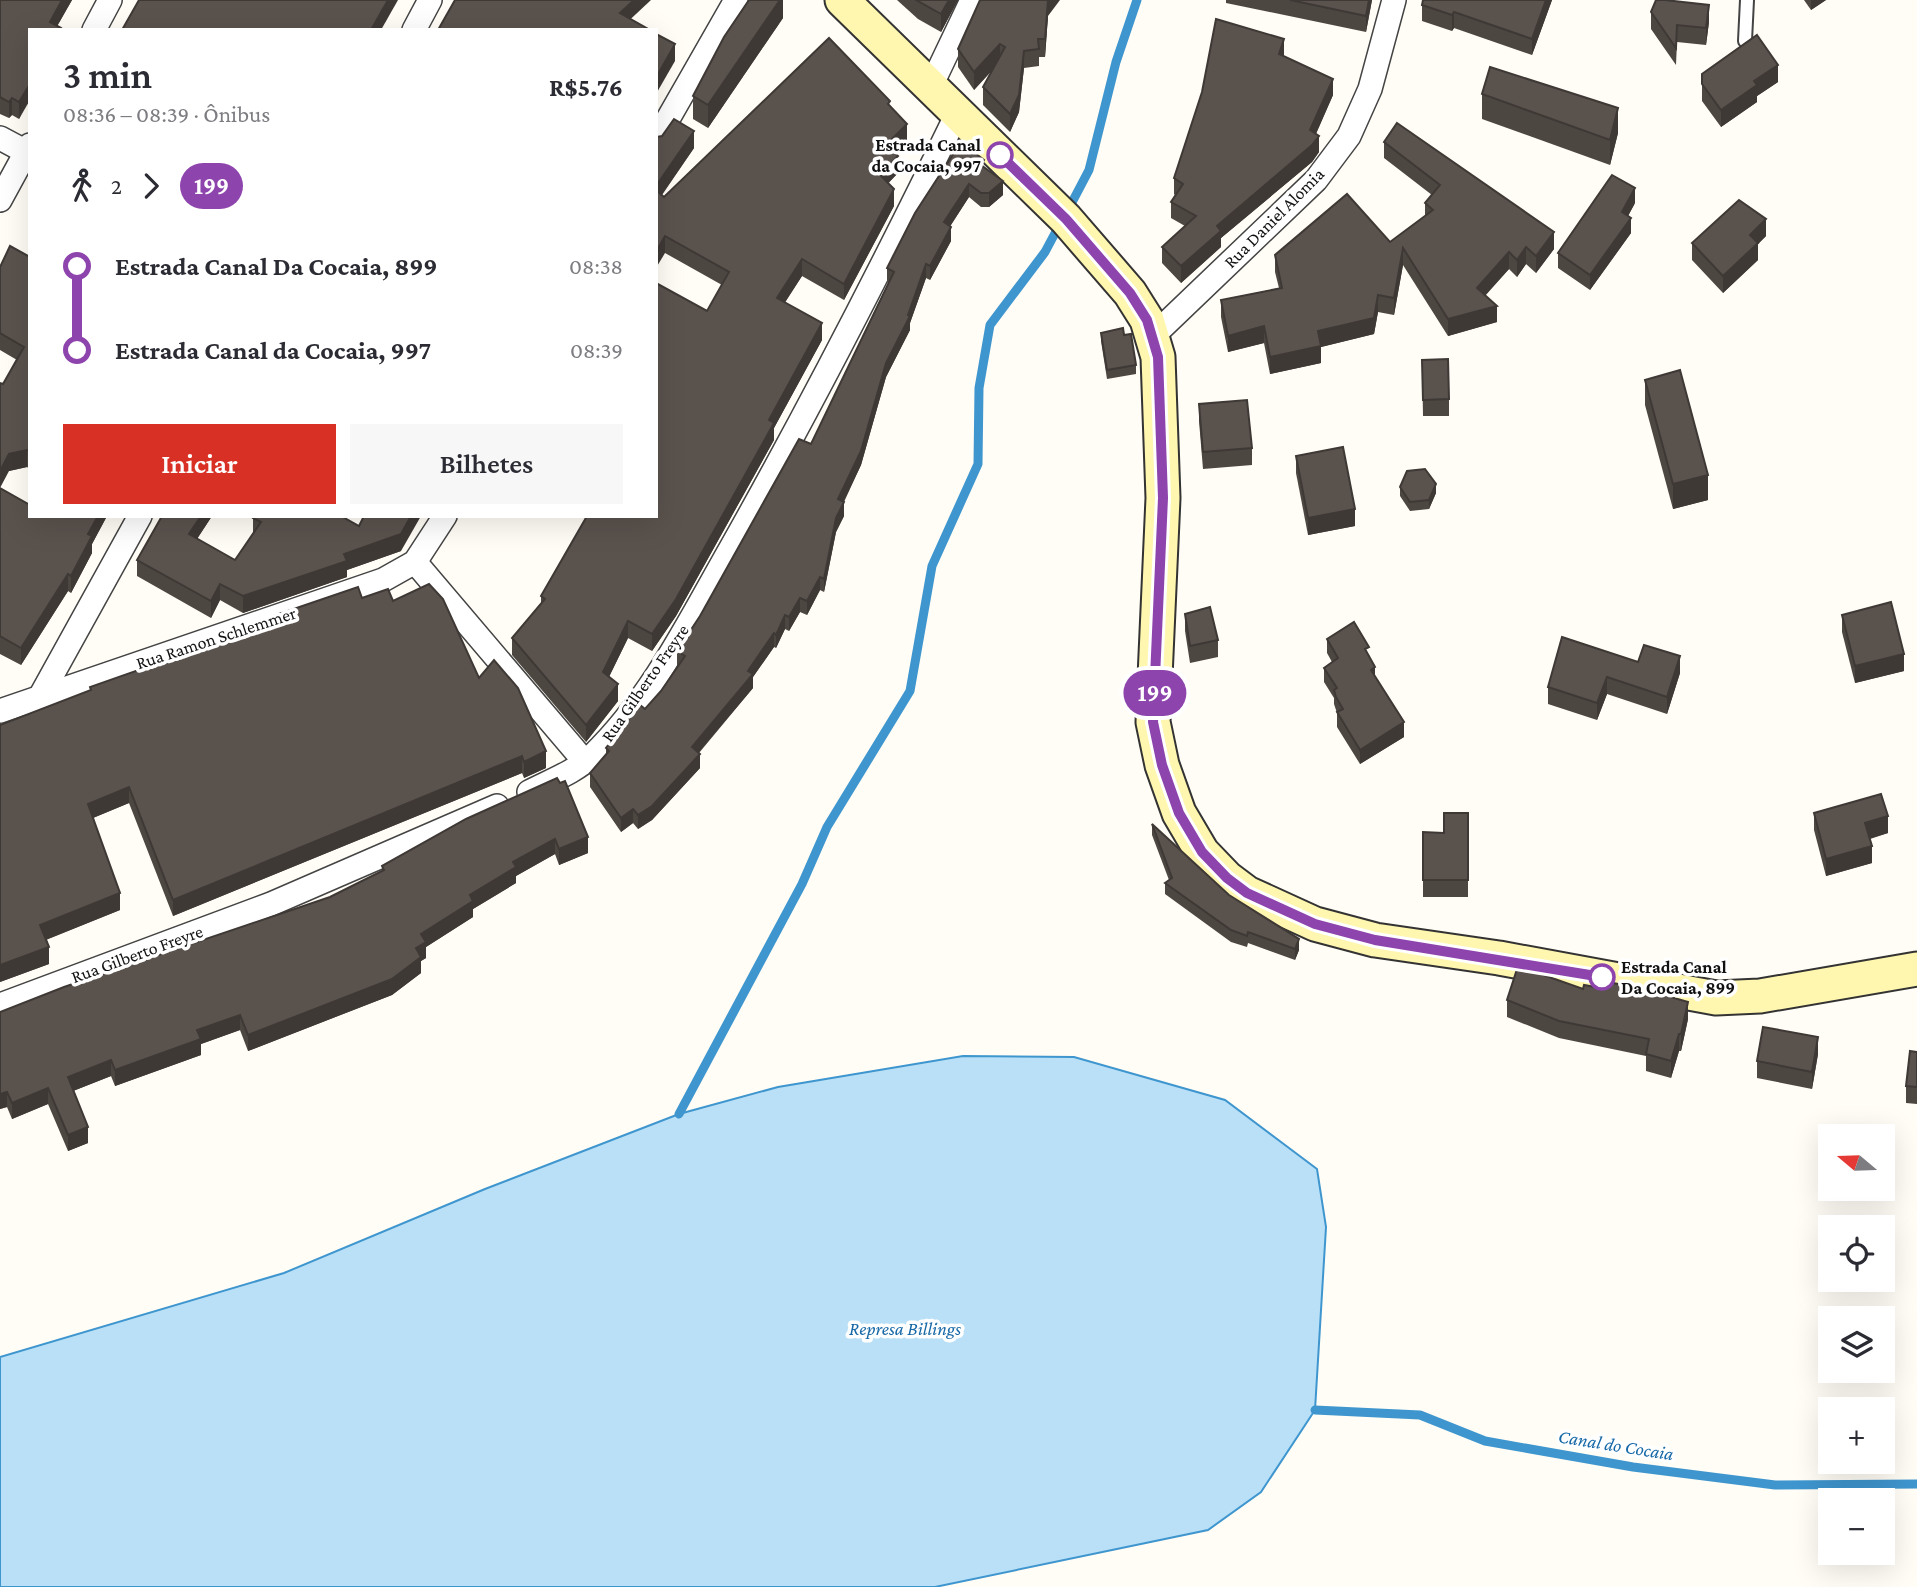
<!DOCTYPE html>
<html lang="pt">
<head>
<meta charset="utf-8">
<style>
	body { margin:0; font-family:"Crimson Pro",serif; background:#f7f7f7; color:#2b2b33; height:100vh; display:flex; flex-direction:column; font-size:26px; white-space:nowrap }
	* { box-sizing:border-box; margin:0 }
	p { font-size:23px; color:#7c7c81 }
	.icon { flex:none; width:38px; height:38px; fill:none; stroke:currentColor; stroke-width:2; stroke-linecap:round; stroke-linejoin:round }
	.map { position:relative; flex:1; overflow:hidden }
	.sheet { position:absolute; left:28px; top:28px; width:630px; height:490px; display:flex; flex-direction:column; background:#fff; border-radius:0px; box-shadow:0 7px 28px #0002 }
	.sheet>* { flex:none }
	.badge { padding:0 14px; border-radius:23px; font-size:24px; line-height:46px }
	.needle { width:46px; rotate:289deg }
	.fabs { position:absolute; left:1818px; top:1124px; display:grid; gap:14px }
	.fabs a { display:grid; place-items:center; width:77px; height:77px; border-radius:0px; background:#fff; box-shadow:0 7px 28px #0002; font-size:35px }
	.map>.badge { position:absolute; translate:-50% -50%; box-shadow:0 0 0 4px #fff }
	.legs { display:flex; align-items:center; gap:10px; height:77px; padding:0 35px; font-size:23px }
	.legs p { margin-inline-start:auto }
	.overview { display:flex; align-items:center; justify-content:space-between; height:119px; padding:0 35px }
	h1 { font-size:38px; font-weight:600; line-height:52px }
	.action { display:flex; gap:14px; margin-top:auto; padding:14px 35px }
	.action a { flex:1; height:80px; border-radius:0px; background:#d93025; color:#fff; font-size:28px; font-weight:600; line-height:80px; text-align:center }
	.action a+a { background:#f7f7f7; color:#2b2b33 }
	ul { padding:0 35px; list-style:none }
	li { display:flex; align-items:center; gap:24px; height:84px; font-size:26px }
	li i { display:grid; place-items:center; width:10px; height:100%; margin:0 9px; background:currentColor }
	li i::after { content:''; width:18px; height:18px; margin:-9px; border:5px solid; border-radius:50%; background:#fff }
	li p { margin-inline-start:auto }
	li:first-child i { background:linear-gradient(#0000 50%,currentColor 0) }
	li:last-child i { background:linear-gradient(currentColor 50%,#0000 0) }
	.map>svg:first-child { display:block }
	.water { fill:#b9e0f7; stroke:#3f96cf; stroke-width:2 }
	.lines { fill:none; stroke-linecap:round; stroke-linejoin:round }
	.stream { stroke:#3f96cf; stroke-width:9 }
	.lane-casing { stroke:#444; stroke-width:16 }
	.street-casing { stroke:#444; stroke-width:26 }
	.secondary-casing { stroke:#333; stroke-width:37 }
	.lane { stroke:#fff; stroke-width:12 }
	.street { stroke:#fff; stroke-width:23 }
	.secondary { stroke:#fff6b0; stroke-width:33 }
	.wall { fill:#4d4742 }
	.shaded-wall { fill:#3f3936 }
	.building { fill:#5a524d; stroke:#3f3936; stroke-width:2 }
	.line-1-casing { stroke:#fff; stroke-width:16 }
	.line-1 { stroke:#8e44ad; stroke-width:10 }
	.stop-1-dot { fill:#fff; stroke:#8e44ad; stroke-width:3.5 }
	.labels { text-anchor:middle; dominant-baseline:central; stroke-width:7; stroke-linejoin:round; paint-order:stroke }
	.stop-label { font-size:18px; font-weight:bold; fill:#111; stroke:#fff; text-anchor:end }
	.street-label { font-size:18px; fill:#111; stroke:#fff }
	.water-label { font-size:19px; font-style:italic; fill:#1768a6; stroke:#fff }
</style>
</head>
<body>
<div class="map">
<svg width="1917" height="1587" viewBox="0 0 1917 1587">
	<rect width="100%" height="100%" fill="#fffdf5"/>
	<!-- water -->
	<path class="water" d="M963,1056L1074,1057L1225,1100L1317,1169L1326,1227L1315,1410L1261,1492L1208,1530L935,1587H0V1357L284,1273L485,1189L679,1114L778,1087Z"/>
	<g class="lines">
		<!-- stream -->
		<g class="stream">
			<path d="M1068,210L1089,170L1116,62L1137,0"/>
			<path d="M679,1114L802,884L827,827L910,691L932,566L978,464L979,388L990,325L1045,252L1061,222"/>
			<path d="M1315,1410L1420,1415L1485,1441L1633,1467L1775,1485L1917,1484"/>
		</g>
		<defs>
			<path id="lane" d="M1745,41L1747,0"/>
			<g id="street">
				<path d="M94,30L110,0"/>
				<path d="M414,30L430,0"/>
				<path d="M931,86L972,0"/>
				<path d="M0,138L30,154"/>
				<path d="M656,140L736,0"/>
				<path d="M0,200L30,145"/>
				<path d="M1152,337L1316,180L1349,136L1370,89L1394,0"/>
				<path d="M415,562L585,762"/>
				<path d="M41,695L140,516"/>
				<path d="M0,711L383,580L415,562L445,516"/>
				<path d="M529,792C550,781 575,772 593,755C652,698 691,618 731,548C811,406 886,260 957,114"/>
				<path d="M0,1005L271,904L497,806"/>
			</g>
			<path id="secondary" d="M842,0L1066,219L1130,293L1147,320L1158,357L1163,498L1153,722L1162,765L1179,813L1202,852L1227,878L1247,893L1315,924L1375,940L1499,958L1716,998L1760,996L1917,969"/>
		</defs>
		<!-- lane casing -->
		<use href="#lane" class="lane-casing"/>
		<!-- street casing -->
		<use href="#street" class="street-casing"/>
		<!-- secondary casing -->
		<use href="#secondary" class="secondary-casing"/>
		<!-- lane -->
		<use href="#lane" class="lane"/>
		<!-- street -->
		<use href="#street" class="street"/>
		<!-- secondary -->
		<use href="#secondary" class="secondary"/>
	</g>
	<!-- wall -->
	<g class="wall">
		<path d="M0,0H72L57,26L61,30L19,119L12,115L9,118L0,114Z"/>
		<path d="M783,0V18L708,128L693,119V96Z"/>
		<path d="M897,0H958L941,32L918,19Z"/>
		<path d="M1226,0H1372L1366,32L1226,3Z"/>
		<path d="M1423,0H1552L1532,55L1454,28L1452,31L1422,21V5Z"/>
		<path d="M1804,0H1826L1811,10Z"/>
		<path d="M1651,12L1709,22L1706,45L1677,42L1676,65L1651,29Z"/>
		<path d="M1048,16L1045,57H1039V66L1024,68L1019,112L1010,132L983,105V87L993,69L974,90L958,67V49Z"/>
		<path d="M1284,56L1333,95L1316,134L1319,152L1312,162L1221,238V247L1181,283L1162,263V247L1185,226L1171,218V202L1175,195L1174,194V178Z"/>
		<path d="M1702,74L1778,82L1757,96V102L1721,127L1702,101Z"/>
		<path d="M1482,94L1618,133L1610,165L1482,119Z"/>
		<path d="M890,106L907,141L894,153L898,173L888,183L894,206L844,300L802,276L785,302L822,340L774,428V440L676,616L652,651L628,638L609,677L618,701L586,742L512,655V638L541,603V596L722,285L665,253L656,137L694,148L662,195L664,197Z"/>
		<path d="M1384,142L1554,249L1536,273L1526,264L1517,277L1509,269L1485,295L1497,322L1448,336L1403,265L1394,315L1378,312L1374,334L1321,347V363L1270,374L1264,343L1228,352L1221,317V300L1279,288L1275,272V255L1390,242L1425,216V203L1432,195L1384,158Z"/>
		<path d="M984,167L1003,195L989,207H981L969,197L950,226L951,241L930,280L926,278L910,323V330L886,377L861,465L844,502V516L836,532L824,592L820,590L807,615L800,612L789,631L785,629L776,648L774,647L753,677V688L699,753L700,768L652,820L638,829L633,823L621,832L590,787V773L606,755V748L645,709L661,691L678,666L677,665V651L811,444L888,283L887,282V268Z"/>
		<path d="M1635,203L1628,216L1631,233L1590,290L1558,268V253Z"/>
		<path d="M1766,236L1758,244V260L1723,293L1692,260V243Z"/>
		<path d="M30,257V469L27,467L9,471L3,384L17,360L0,350V267Z"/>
		<path d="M1101,333L1124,335L1136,365V374L1107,379L1101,341Z"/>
		<path d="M1422,360L1449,399V416H1423Z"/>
		<path d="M1645,380L1708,500L1673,509L1645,405Z"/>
		<path d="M1199,404L1252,448V465L1203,469L1199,421Z"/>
		<path d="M1296,456L1355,526L1308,535L1296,473Z"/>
		<path d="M1400,487L1436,493L1429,509L1410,511L1400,496Z"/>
		<path d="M0,488L30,516H107L92,544V553L71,593L68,591L21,665L0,654Z"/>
		<path d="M212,516L197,539L235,560L253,533V518L359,526L401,551L347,570V577L243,613L220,600L211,618L137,576V560Z"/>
		<path d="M362,598L393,601L479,678L546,768L524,778L522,773L173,916L129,803L93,818L120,910L46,940L49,964L0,982L90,691V687L276,622V615Z"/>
		<path d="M1185,614L1218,640V657L1190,663L1185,631Z"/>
		<path d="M1842,615L1904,671L1855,683L1842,632Z"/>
		<path d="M1327,639L1369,655L1375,678L1404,737L1360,764L1337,727V713L1334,704V698L1324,682V668L1332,662L1327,653Z"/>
		<path d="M1638,662L1680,673L1667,714L1607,694L1597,720L1548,704V687Z"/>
		<path d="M557,778L588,853L559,865L555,854L516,876V883L473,909V917L426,947V958L421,961V973L392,995L248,1051L240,1030L201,1044V1055L115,1086L111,1076L73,1091L88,1143L68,1151L48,1104L12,1119L7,1107L0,1109V1012L330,897L382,871V866Z"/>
		<path d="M1468,813V897H1423V832L1444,833Z"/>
		<path d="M1814,813L1888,833L1870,839L1872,863L1826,876L1814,830Z"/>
		<path d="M1152,824L1229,895L1299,950L1295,960L1248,943L1247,947L1231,942L1165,894V883L1169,880L1152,835Z"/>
		<path d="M1583,989L1688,1019L1681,1051H1679L1671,1078L1646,1071V1056L1559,1038L1507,1017V1000Z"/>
		<path d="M1917,1052V1104L1906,1103V1086Z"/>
		<path d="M1818,1054L1812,1089L1757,1078V1061Z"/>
	</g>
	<!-- shaded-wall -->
	<g class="shaded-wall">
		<path d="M62,0H72L55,30L50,22Z"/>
		<path d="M388,0H398L381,30H371Z"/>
		<path d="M634,0H651L620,29V13Z"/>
		<path d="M780,0H783V18L708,128V105Z"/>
		<path d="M949,0H958L941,32V14Z"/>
		<path d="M1048,0H1060L1048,16L1045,57V39Z"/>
		<path d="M1369,0H1372L1366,32V16Z"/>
		<path d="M1546,0H1552L1532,55V39Z"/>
		<path d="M1811,0H1826L1811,10Z"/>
		<path d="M1709,5V22L1706,45V28Z"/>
		<path d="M1454,12V28L1452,31V15Z"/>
		<path d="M1284,39V56L1279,70V54Z"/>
		<path d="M675,44V61L656,94V78Z"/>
		<path d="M1000,44V62L974,90V72Z"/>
		<path d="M1024,51V68L1019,112L1010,132V114Z"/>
		<path d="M1778,65V82L1757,96V102L1721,127V110L1754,81Z"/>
		<path d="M1333,79V95L1310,147V130Z"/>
		<path d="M30,84V100L19,119V102Z"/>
		<path d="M12,98V115L9,118V102Z"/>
		<path d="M1618,108V133L1610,165V140Z"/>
		<path d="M907,124V141L886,161V145Z"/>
		<path d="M694,131V148L656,203V186Z"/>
		<path d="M1319,136V152L1312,162L1221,238V247L1181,283V266L1217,226Z"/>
		<path d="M898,156V173L880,192V175Z"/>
		<path d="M1003,181V195L989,207V193Z"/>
		<path d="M969,184V197L944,236V222Z"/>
		<path d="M1635,188V203L1622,227V212Z"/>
		<path d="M894,189V206L844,300V284Z"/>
		<path d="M1631,218V233L1590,290V275Z"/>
		<path d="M1766,219V236L1758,244V260L1723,293V276L1750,235Z"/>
		<path d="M951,227V241L930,280V266Z"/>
		<path d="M1554,232V249L1536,273V256Z"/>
		<path d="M665,236V253L656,268V252Z"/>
		<path d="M1526,247V264L1517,277V260Z"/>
		<path d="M1403,248V265L1394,315V298Z"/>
		<path d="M1509,252V269L1477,305V288Z"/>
		<path d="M802,259V276L777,315V298Z"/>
		<path d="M926,264V278L910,323V330L886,377L861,465L838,513V499L886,363L908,315Z"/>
		<path d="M1378,295V312L1374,334L1321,347V363L1270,374V357L1318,331Z"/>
		<path d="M1497,306V322L1448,336V319Z"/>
		<path d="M822,323V340L774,428V440L676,616L652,651V634Z"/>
		<path d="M1264,326V343L1228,352V336Z"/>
		<path d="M27,450V467L9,471L0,488V471L9,454Z"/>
		<path d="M1708,475V500L1673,509V484Z"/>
		<path d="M1436,484V493L1429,509V500Z"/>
		<path d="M844,502V516L836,532L824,592V579L836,518Z"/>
		<path d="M1355,509V526L1308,535V518Z"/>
		<path d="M98,516H107L92,544V553L71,593V576L88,534Z"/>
		<path d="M201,516H212L189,551V534Z"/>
		<path d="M411,516H421L401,551L347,570V577L243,613V596L344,554Z"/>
		<path d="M68,574V591L21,665V648Z"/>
		<path d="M820,577V590L807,615V601Z"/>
		<path d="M220,584V600L211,618V601Z"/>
		<path d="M800,598V612L789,631V617Z"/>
		<path d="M785,615V629L776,648V635Z"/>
		<path d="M628,621V638L603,689V672Z"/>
		<path d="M774,633V647L753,677V688L692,760V747L748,671Z"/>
		<path d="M1904,654V671L1855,683V666Z"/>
		<path d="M1680,656V673L1667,714V697Z"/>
		<path d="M1375,667V681L1371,670Z"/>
		<path d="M1607,677V694L1597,720V703Z"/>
		<path d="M618,684V701L586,742V725Z"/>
		<path d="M1404,722V737L1360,764V750Z"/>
		<path d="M546,751V768L524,778V762Z"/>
		<path d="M700,754V768L652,820L638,829V815Z"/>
		<path d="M522,756V773L173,916V900Z"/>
		<path d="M129,787V803L88,820V804Z"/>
		<path d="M633,809V823L621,832V818Z"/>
		<path d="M1888,816V833L1865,840V823Z"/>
		<path d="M588,837V853L559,865V849Z"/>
		<path d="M555,839V854L516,876V883L473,909V917L426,947V958L421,961V973L392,995L248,1051V1035L416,948L421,934L470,895L513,862Z"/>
		<path d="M1872,846V863L1826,876V859Z"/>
		<path d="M120,893V910L40,942V925Z"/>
		<path d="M1299,939V950L1295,960V949Z"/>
		<path d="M49,947V964L0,982V965Z"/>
		<path d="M1688,1002V1019L1681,1051V1034Z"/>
		<path d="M240,1015V1030L201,1044V1055L115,1086V1070L197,1030Z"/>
		<path d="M1679,1034V1051L1671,1078V1061Z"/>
		<path d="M1818,1037V1054L1812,1089V1072Z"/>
		<path d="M111,1060V1076L68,1093V1077Z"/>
		<path d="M48,1088V1104L12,1119V1103Z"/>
		<path d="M7,1092V1107L0,1109V1094Z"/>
		<path d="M88,1127V1143L68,1151V1135Z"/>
	</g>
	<!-- building -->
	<g class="building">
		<path d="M0,0H62L50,22L61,28L60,30H30V84L19,102L12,98L9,102L0,97Z"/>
		<path d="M139,0H388L371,30H122Z"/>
		<path d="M455,0H634L620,13L650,30H438Z"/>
		<path d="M749,0H780L708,105L693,96L724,37Z"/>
		<path d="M916,0H949L941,14Z"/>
		<path d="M980,0H1048L1045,39H1038L1039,49L1024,51L1019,95L1010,114L983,87L1005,47L1000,44L974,72L958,49Z"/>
		<path d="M1290,0H1369L1366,16Z"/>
		<path d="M1423,0H1546L1532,39L1454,12L1452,15L1422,5Z"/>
		<path d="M1656,0H1665L1709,5L1706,28L1677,25L1676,48L1651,12Z"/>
		<path d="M1216,19L1284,39L1279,54L1333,79L1310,130L1319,136L1312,145L1217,226L1221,231L1181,266L1162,247L1196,216L1171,202L1183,184L1174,178L1202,92Z"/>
		<path d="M656,34L675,44L656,78Z"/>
		<path d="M1757,35L1778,65L1754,81L1757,85L1721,110L1702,84V74Z"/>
		<path d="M829,38L890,101L888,104L907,124L886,145L898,156L880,175L894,189L844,284L802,259L777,298L822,323L769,420L774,423L676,599L652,634L628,621L603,672L618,684L586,725L512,638L545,599L541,596L587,516H656V283L707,311L729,272L665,236L656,252V190L664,197Z"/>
		<path d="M1490,67L1618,108L1610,140L1482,94Z"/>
		<path d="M674,119L694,131L656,186V137L662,136Z"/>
		<path d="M1397,123L1554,232L1536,256L1526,247L1517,260L1509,252L1477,288L1497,306L1448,319L1403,248L1394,298L1378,295L1374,318L1318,331L1321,346L1270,357L1264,326L1228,336L1221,300L1282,288L1275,255L1347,194L1390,242L1433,210L1425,203L1440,185L1384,142Z"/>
		<path d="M961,142L984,160L981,165L1003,181L989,193H981L969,184L944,222L951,227L930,266L926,264L908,315L910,316L886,363L861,451L838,499L844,502L836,518L824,579L820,577L807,601L800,598L789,617L785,615L776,635L774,633L748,671L753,674L692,747L700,754L652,806L638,815L633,809L621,818L590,773L609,751L606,748L640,705L645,709L661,691L685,656L677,651L700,616L799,439L811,444L894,272L887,268L915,213Z"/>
		<path d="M1612,175L1635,188L1622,212L1631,218L1590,275L1558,253Z"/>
		<path d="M1739,200L1766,219L1750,235L1758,243L1723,276L1692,243Z"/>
		<path d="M10,246L30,257V452L27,450L9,454L0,471V383L3,384L24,347L0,333V267Z"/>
		<path d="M1123,328L1124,335L1131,334L1136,365L1107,370L1101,333Z"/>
		<path d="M1448,359L1449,399L1423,400L1422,360Z"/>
		<path d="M1680,370L1708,475L1673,484L1645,380Z"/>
		<path d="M1247,400L1252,448L1203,452L1199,404Z"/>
		<path d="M1343,447L1355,509L1308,518L1296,456Z"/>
		<path d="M1425,469L1436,484L1429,500L1410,502L1400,487L1407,471Z"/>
		<path d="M0,488L30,505V516H98L88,534L92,536L71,576L68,574L21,648L0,636Z"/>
		<path d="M162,516H201L189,534L235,560L261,522L253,518L254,516H341L359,526L364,516H411L401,534L344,554L347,561L243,596L220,584L211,601L137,560Z"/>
		<path d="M429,584L443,599L479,678L494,660L518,688L546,751L524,762L522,756L173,900L129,787L88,804L120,893L40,925L49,947L0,965V725L91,690L90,687L284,619L276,615L358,587L362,598L388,589L393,601Z"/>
		<path d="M1891,602L1904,654L1855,666L1842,615Z"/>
		<path d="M1210,607L1218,640L1190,646L1185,614Z"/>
		<path d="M1354,622L1369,647L1365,649L1375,667L1371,670L1404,722L1360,750L1337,712L1343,709L1336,697L1334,690L1337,688L1324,668L1338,658L1327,639Z"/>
		<path d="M1562,637L1638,662L1644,645L1680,656L1667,697L1607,677L1597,703L1548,687Z"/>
		<path d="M557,778L560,783L565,781L588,837L559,849L555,839L513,862L516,867L470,895L473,901L421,934L426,942L416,948L421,957L392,979L248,1035L240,1015L197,1030L201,1039L115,1070L111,1060L68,1077L88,1127L68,1135L48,1088L12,1103L7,1092L0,1094V1012L64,987L330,897L384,870L382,866L466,819Z"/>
		<path d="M1881,794L1888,816L1865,823L1872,846L1826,859L1814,813Z"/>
		<path d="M1444,813H1468V880H1423V832L1444,833Z"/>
		<path d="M1152,824L1229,895L1299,939L1295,949L1248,932L1247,936L1231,930L1165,883L1172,878Z"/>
		<path d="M1518,966L1583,989L1584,985L1606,989L1608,982L1643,989L1688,1002L1681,1034H1679L1671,1061L1646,1054L1649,1039L1559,1021L1507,1000Z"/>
		<path d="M1763,1027L1818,1037L1812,1072L1757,1061Z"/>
		<path d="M1910,1051L1917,1052V1087L1906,1086Z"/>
	</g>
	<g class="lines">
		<defs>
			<path id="line-1" d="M1000,155L1066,219L1130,293L1147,320L1158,357L1163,498L1153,722L1162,765L1179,813L1202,852L1227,878L1247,893L1315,924L1375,940L1602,977"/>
		</defs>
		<!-- line-1 casing -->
		<use href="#line-1" class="line-1-casing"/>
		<!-- line-1 -->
		<use href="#line-1" class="line-1"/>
	</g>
	<!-- markers -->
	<g class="stop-1-dot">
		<circle cx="1000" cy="155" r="12"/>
		<circle cx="1602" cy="977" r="12"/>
	</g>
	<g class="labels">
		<!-- stop labels -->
		<g class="stop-label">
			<text x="981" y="145">Estrada Canal<tspan x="981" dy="21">da Cocaia, 997</tspan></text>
			<text x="1621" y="967" text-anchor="start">Estrada Canal<tspan x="1621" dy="21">Da Cocaia, 899</tspan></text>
		</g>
		<!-- street labels -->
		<g class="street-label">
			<text transform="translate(1274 218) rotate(-45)">Rua Daniel Alomia</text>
			<text transform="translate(216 638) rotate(-18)">Rua Ramon Schlemmer</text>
			<text transform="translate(645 683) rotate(-55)">Rua Gilberto Freyre</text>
			<text transform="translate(137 954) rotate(-20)">Rua Gilberto Freyre</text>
		</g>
		<!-- water labels -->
		<g class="water-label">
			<text x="905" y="1328">Represa Billings</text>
			<text transform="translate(1616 1445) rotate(9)">Canal do Cocaia</text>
		</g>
	</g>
</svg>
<div class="fabs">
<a><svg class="needle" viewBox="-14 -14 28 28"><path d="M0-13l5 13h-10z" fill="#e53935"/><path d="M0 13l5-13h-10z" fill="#7c7c81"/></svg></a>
<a><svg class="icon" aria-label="locate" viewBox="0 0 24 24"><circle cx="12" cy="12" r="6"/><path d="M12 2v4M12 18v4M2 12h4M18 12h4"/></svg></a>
<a><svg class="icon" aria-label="layers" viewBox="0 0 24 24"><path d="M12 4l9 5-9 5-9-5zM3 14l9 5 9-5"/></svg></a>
<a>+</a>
<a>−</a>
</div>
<b class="badge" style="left:1155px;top:693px;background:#8e44ad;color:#fff">199</b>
<section class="sheet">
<div class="overview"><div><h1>3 min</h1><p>08:36 – 08:39 · Ônibus</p></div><b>R$5.76</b></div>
<div class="legs"><svg class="icon" aria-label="walk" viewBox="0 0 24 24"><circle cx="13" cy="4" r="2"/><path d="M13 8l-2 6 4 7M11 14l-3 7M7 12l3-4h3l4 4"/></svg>2<svg class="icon" aria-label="forward" viewBox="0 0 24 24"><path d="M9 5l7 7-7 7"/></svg><b class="badge" style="background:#8e44ad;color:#fff">199</b></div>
<ul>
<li><i style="color:#8e44ad"></i><b>Estrada Canal Da Cocaia, 899</b><p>08:38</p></li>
<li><i style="color:#8e44ad"></i><b>Estrada Canal da Cocaia, 997</b><p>08:39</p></li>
</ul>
<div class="action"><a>Iniciar</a><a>Bilhetes</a></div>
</section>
</div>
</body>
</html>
